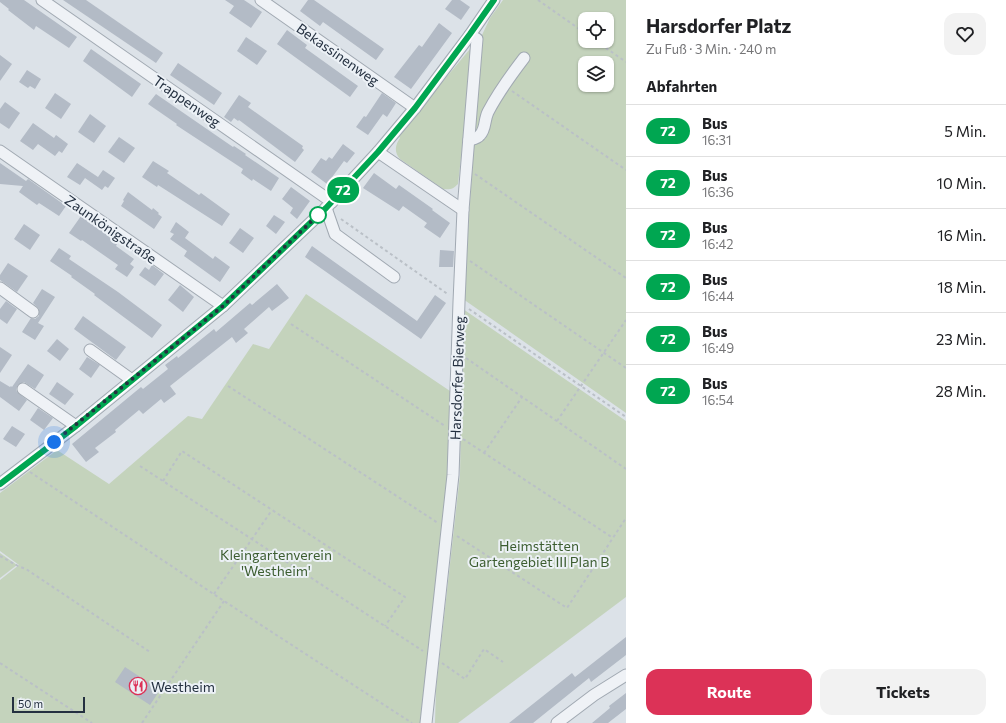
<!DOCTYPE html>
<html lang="de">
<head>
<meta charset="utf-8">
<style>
	body { margin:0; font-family:Commissioner,sans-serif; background:#f2f2f2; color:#202124; height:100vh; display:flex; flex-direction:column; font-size:15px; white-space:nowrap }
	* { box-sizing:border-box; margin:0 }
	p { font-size:13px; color:#757577 }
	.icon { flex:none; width:22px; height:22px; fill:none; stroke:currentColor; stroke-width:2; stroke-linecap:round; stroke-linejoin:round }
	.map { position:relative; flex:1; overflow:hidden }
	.details { display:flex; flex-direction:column; background:#fff; width:380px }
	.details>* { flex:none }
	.badge { padding:0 8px; border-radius:13px; font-size:14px; line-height:26px }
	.tools { position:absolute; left:578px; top:12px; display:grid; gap:8px }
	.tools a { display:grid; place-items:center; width:36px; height:36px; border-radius:8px; background:#fff; box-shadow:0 1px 3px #0004; font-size:20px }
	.scale { position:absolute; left:12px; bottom:10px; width:73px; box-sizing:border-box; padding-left:4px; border:2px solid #243040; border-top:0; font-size:11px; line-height:14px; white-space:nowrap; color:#243040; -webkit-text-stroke:3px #ecf1f6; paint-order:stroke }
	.you { position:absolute; width:20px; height:20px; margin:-10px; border:3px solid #fff; border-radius:50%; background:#1a73e8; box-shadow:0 0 0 6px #1a73e833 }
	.map>.badge { position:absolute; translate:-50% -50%; box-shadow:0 0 0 2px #fff }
	h2 { padding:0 20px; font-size:15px; line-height:36px }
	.round { display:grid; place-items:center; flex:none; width:42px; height:42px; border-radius:12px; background:#f2f2f2 }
	.headline { display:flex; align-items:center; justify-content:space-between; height:68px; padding:0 20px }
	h1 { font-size:19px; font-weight:700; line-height:30px }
	.button { display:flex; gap:8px; margin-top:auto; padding:8px 20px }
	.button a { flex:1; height:46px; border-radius:12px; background:#dc3257; color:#fff; font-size:16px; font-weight:700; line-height:46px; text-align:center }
	.button a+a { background:#f2f2f2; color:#202124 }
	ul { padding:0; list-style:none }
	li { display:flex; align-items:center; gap:12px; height:52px; padding:0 20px; border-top:1px solid #e0e0e0 }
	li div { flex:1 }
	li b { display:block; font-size:15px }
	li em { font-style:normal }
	li .badge { min-width:44px; font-weight:700; text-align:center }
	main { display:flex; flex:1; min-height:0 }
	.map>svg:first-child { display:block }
	.green { fill:#c4d3bc; fill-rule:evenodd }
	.building { fill:#b3bbc6 }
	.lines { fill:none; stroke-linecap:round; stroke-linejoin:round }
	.minor-casing { stroke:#a1a9b2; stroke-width:13 }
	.path { stroke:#bac0c7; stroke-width:2; stroke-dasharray:3 3; stroke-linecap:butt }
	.minor { stroke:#eff2f6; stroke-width:11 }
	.line-casing { stroke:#fff; stroke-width:9 }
	.line { stroke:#00a651; stroke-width:6 }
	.walk { stroke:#243040; stroke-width:4; stroke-dasharray:0 7.2 }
	.stop-dot { fill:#fff; stroke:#00a651; stroke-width:2 }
	.labels { text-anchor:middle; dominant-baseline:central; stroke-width:4; stroke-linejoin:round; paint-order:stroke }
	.street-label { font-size:14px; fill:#243040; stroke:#ecf1f6 }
	.park-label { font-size:14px; fill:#3c5d30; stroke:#ecf1f6 }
	.poi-label { font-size:14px; fill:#243040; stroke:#ecf1f6; text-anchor:start }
</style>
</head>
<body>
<main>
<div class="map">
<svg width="626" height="723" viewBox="0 0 626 723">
	<rect width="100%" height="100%" fill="#dce2e8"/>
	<!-- green -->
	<g class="green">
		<path d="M503,0H626V413L463,299L482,35L490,18ZM585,19H607V41H585ZM585,63H607V85H585Z"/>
		<path d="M470,49L473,52L458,184C453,189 450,190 443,189L400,159C394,152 395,145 400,138L398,135Z"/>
		<path d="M306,294L450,391L448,474L420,723H0V580L19,565L0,551V493L57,450L109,484L188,416L202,419L253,344L269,349Z"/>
		<path d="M463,309L626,421V597L458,723H435L436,689L460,475Z"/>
		<path d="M0,553L17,565L0,578Z"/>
	</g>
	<!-- building -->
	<g class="building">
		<path d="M0,0H24L77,37L69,48L36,26L34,30L8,10L9,9L0,2Z"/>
		<path d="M63,0H86L163,53L156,63Z"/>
		<path d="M225,0H244L262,12L251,28L229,13L234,6Z"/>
		<path d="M308,0H314L384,49L376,60L323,22L320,26L300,11Z"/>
		<path d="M452,0H460L470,7L461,20L445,9Z"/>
		<path d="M439,23L452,33L411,89L394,77L419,45L422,47Z"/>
		<path d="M287,30L307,45L305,48L358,86L350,97L277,44Z"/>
		<path d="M246,37L267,51L257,65L237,51Z"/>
		<path d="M91,49L141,84L132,97L83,61Z"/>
		<path d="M0,55L12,64L0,81Z"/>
		<path d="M178,63L222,93L214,105L170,75Z"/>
		<path d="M27,70L41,79L35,89L30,86L28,88L19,82Z"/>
		<path d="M55,93L71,104L61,119L45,108Z"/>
		<path d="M382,93L396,103L387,117L383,114L368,135L356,127L364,116L366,117Z"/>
		<path d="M156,94L233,147L234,146L246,154L245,155L279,178L271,191L253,179L252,181L241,173L243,169L176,125L177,124L148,104Z"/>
		<path d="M239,95L251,103L248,107L303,146L302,148L304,150L295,162L239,120L238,121L234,118L231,122L224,117Z"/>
		<path d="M5,102L20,113L9,129L0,123V109Z"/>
		<path d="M90,114L106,126L94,143L78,132Z"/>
		<path d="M33,123L54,138L56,135L68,144L62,153L59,151L55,156L38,144L33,150L20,141Z"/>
		<path d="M119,137L135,148L124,163L108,152Z"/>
		<path d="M343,144L355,153L347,163L344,161L327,184L311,172L321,158L326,161L329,157L332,159Z"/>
		<path d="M153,161L169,171L167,173L199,195L201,193L230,214L222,226L158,185L157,187L142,177Z"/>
		<path d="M0,163L26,181L28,179L66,206L59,216L39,203L37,205L19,192L23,186L0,184Z"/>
		<path d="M77,163L98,177L103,170L115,178L108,188L105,186L102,190L85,178L80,185L67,177Z"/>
		<path d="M374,173L396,189L399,185L433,209L432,210L450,223L440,238L424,227L427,223L403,206L399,211L363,188Z"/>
		<path d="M291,187L310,201L297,219L290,213L293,208L282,199Z"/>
		<path d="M128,192L152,210L153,208L159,213L158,214L162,217L154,229L121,206L124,201L123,200Z"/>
		<path d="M274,215L285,222L276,234L266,226Z"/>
		<path d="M81,216L118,242L116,246L134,259L130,264L134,267L127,277L115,269L118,265L82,240L81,241L69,233Z"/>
		<path d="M176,222L189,232L185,238L213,259L215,256L230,267L220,282L184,256L187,251L170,239L174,234L170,232Z"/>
		<path d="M24,224L40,235L30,250L14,239Z"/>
		<path d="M240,228L254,238L243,253L229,243Z"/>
		<path d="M312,246L417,321L435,295L446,303L421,339L305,257Z"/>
		<path d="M59,248L71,256L69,259L118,292L162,325L152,338L94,295L95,294L71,277L72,276L50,261Z"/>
		<path d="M440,250L454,251L453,267H439Z"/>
		<path d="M8,263L28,276L17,292L0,280V275Z"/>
		<path d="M152,265L164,274L155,286L139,275L145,267L149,270Z"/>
		<path d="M277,284L289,298L272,311L269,307L244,329L248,333L236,343L232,337L170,386L176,394L164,403L161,399L143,414L139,410L115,430L116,432L95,448L99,452L86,462L72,444L141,387L143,389L168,369L165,365L177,356L178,358L214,329L216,332L250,303L252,305Z"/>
		<path d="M180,285L194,297L183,312L168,300Z"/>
		<path d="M42,289L55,297L38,323L44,326L35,340L22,332L31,318L35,319L39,316V309L33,303Z"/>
		<path d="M6,301L17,309L7,324L0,319V309Z"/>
		<path d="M83,316L126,347L116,360L74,329Z"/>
		<path d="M57,339L69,349L60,361L47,351Z"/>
		<path d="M0,347L12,355L0,373Z"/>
		<path d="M87,357L100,365L91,378L79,369Z"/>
		<path d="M28,364L44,375L35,389L24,382L18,385L16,389L17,392L27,400L19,411L0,397V381L10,387L11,386L12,387Z"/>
		<path d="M57,382L74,394L65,405L49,394Z"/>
		<path d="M38,408L53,418L44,430L30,420Z"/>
		<path d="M12,426L25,434L16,447L3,439Z"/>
		<path d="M626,637V655L591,682L589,678L533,723H509L572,673L575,677Z"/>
		<path d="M125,667L160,690L150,705L115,682Z"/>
		<path d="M626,693V709L608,723H592L610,708L609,706Z"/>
	</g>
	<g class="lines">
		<defs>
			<g id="minor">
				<path d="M42,0L332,202"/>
				<path d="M261,0L415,108"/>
				<path d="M469,140C473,139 477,139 480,135C486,129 484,120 488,112C498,93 511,75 524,58"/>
				<path d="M0,151L223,306"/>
				<path d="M378,152L463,210"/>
				<path d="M326,208L335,234L394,277"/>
				<path d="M0,288L33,312"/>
				<path d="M90,350L132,380"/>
				<path d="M23,389L76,426"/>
				<path d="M0,484L76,426L223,306L326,208L378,152L415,108L470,35L494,0"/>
				<path d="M426,723L453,475L459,302L463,210L477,39L470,35"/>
				<path d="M557,723L594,695L626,675"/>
			</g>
		</defs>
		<!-- minor casing -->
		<use href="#minor" class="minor-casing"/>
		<!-- path -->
		<g class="path">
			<path d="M538,0L585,33"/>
			<path d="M596,41L626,62"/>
			<path d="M512,91L626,170"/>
			<path d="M475,174L626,278"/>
			<path d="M341,219L449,295"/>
			<path d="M470,261L626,368"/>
			<path d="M469,309L626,417"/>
			<path d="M291,324L445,426"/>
			<path d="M466,358L626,469"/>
			<path d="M228,386L438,523"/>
			<path d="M557,421L626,320"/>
			<path d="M463,439L613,538"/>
			<path d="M484,453L522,397"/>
			<path d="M140,466L423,651"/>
			<path d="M30,472L224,601L412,723"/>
			<path d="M163,481L182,451L405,597L385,626"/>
			<path d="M457,536L567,608L626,518"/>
			<path d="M0,556L18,566L26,569L150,652"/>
			<path d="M214,594L272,510"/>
			<path d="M0,663L92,723"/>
			<path d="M442,663L465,679L484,649L503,662"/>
			<path d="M142,723L224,601"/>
		</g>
		<!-- minor -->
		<use href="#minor" class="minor"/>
	</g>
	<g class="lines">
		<defs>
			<path id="line" d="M0,484L76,426L223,306L326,208L378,152L415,108L470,34L494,0"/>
		</defs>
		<!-- line casing -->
		<use href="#line" class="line-casing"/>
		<!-- line -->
		<use href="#line" class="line"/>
		<!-- walk -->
		<path class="walk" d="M54,442L223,306L318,215"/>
	</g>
	<!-- icons -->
	<defs>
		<symbol id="restaurant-ring" viewBox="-11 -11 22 22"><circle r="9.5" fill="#ecf1f6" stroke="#dc3257" stroke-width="1.5"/><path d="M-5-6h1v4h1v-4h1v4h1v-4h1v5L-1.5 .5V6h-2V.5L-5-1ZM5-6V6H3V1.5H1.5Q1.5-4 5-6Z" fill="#dc3257"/></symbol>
	</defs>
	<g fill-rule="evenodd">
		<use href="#restaurant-ring" x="128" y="676" width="20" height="20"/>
	</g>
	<!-- markers -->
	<circle class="stop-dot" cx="318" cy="215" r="8"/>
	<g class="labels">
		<!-- street labels -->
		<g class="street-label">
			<text transform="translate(338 54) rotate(35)">Bekassinenweg</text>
			<text transform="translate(187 101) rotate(35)">Trappenweg</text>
			<text transform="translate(111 229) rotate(35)">Zaunkönigstraße</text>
			<text transform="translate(457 378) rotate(-88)">Harsdorfer Bierweg</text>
		</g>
		<!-- park labels -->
		<g class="park-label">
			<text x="539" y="545">Heimstätten<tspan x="539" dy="16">Gartengebiet III Plan B</tspan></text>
			<text x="276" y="554">Kleingartenverein<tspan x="276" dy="16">'Westheim'</tspan></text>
		</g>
		<!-- poi labels -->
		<g class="poi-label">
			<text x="151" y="686">Westheim</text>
		</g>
	</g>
</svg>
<div class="tools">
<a><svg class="icon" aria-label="locate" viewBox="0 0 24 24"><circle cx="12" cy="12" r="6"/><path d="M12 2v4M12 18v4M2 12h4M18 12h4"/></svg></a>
<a><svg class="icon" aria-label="layers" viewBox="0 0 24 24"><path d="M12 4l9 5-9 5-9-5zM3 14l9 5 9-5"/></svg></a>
</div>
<div class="scale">50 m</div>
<div class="you" style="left:54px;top:442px"></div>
<b class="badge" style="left:343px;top:190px;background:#00a651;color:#fff">72</b>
</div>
<section class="details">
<div class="headline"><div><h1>Harsdorfer Platz</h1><p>Zu Fuß · 3 Min. · 240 m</p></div><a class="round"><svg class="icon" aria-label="heart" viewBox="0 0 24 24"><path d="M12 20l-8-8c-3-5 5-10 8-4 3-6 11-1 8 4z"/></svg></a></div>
<h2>Abfahrten</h2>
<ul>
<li><span class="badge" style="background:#00a651;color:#fff">72</span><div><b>Bus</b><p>16:31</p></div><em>5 Min.</em></li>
<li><span class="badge" style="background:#00a651;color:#fff">72</span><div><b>Bus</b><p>16:36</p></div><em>10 Min.</em></li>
<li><span class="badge" style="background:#00a651;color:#fff">72</span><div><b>Bus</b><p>16:42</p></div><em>16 Min.</em></li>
<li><span class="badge" style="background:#00a651;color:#fff">72</span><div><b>Bus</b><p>16:44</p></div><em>18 Min.</em></li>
<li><span class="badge" style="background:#00a651;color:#fff">72</span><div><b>Bus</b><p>16:49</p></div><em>23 Min.</em></li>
<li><span class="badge" style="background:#00a651;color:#fff">72</span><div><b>Bus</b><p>16:54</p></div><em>28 Min.</em></li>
</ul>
<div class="button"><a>Route</a><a>Tickets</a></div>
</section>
</main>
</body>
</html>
